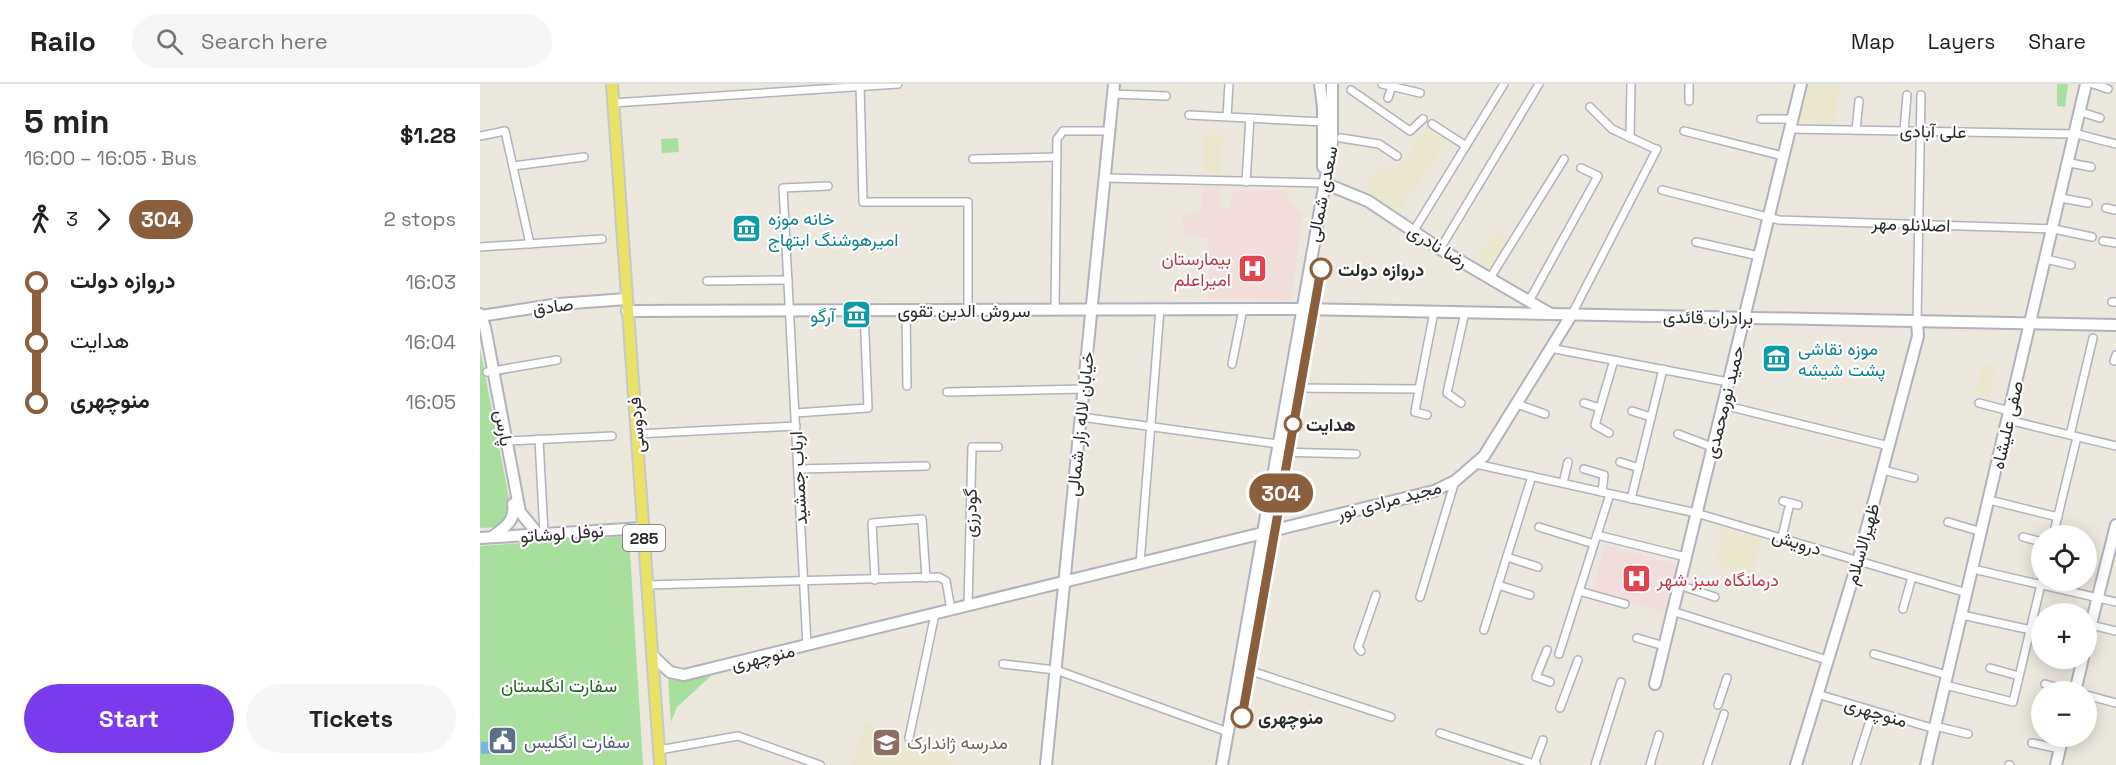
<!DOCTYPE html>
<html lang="en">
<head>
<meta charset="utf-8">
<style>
	body { margin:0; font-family:"Space Grotesk",Vazirmatn,sans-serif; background:#f6f6f6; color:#222; height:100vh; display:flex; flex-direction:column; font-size:22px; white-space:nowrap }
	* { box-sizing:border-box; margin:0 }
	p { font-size:20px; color:#767676 }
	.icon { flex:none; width:33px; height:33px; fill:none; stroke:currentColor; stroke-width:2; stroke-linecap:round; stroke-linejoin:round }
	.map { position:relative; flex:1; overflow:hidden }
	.drawer { display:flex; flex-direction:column; background:#fff; width:480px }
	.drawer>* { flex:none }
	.badge { padding:0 12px; border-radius:20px; font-size:21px; line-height:39px }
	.controls { position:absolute; left:1551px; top:441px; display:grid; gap:12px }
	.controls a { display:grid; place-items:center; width:66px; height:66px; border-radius:50%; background:#fff; box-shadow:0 3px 15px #0003; font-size:30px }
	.map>.badge { position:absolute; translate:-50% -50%; box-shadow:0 0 0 3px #fff }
	.legs { display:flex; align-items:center; gap:9px; height:66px; padding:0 24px; font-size:20px }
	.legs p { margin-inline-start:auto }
	.summary { display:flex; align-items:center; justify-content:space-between; height:102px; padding:0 24px }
	h1 { font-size:33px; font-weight:700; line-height:45px }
	.primary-button { display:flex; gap:12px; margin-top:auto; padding:12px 24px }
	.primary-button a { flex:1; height:69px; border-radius:36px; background:#7c3aed; color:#fff; font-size:24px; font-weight:700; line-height:69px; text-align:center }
	.primary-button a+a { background:#f6f6f6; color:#222 }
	ul { padding:0 24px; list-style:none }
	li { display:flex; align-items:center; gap:21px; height:60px; font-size:22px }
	li i { display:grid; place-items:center; width:9px; height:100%; margin:0 8px; background:currentColor }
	li i::after { content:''; width:15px; height:15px; margin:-8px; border:4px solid; border-radius:50%; background:#fff }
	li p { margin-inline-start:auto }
	li:first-child i { background:linear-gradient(#0000 50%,currentColor 0) }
	li:last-child i { background:linear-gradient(currentColor 50%,#0000 0) }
	header { display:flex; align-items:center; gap:36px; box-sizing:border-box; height:84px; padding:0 30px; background:#fff; border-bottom:2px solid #e0e0e0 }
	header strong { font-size:28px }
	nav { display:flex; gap:33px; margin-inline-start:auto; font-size:21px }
	.search { width:420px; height:54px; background:#f6f6f6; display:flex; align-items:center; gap:15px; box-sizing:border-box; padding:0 21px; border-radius:33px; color:#767676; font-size:22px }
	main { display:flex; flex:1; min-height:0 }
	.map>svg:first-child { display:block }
	.education { fill:#ece8cd }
	.medical { fill:#f2dedb }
	.green { fill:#a7df9c }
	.water { fill:#75b5e8 }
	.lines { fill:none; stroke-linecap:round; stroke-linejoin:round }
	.street-casing { stroke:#b0b1bd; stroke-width:10 }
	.secondary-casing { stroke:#b0b1bd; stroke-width:14 }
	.primary-casing { stroke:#c8c8c8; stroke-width:14 }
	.street { stroke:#fff; stroke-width:7 }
	.secondary { stroke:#fff; stroke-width:10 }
	.primary { stroke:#e9e264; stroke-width:10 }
	.line-1-casing { stroke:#fff; stroke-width:14 }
	.line-1 { stroke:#8b5e3c; stroke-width:9 }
	.stop-1-dot { fill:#fff; stroke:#8b5e3c; stroke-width:3 }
	.labels { text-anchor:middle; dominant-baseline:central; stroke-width:4.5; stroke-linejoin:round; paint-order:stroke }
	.shield { fill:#fff; stroke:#6a6a6a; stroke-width:1.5 }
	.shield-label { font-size:16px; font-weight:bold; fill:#2a2a2a }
	.street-label { font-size:18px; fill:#2a2a2a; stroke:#fff }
	.culture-label { font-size:18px; fill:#0d838f; stroke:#fff; text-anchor:start }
	.health-label { font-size:18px; fill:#be3a42; stroke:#fff; text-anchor:end }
	.stop-label { font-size:18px; font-weight:bold; fill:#2a2a2a; stroke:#fff; text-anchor:start }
	.park-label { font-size:18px; fill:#20641e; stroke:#fff }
	.service-label { font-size:18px; fill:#4e5e75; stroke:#fff; text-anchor:start }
	.education-label { font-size:18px; fill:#785e54; stroke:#fff; text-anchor:start }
</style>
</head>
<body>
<header>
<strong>Railo</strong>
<div class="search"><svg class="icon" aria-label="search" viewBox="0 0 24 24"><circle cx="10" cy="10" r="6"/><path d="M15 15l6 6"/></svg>Search here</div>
<nav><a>Map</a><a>Layers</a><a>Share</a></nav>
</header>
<main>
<section class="drawer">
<div class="summary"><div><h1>5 min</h1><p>16:00 – 16:05 · Bus</p></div><b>$1.28</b></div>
<div class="legs"><svg class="icon" aria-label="walk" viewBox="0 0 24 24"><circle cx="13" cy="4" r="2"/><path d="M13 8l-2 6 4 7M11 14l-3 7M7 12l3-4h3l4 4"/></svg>3<svg class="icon" aria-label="forward" viewBox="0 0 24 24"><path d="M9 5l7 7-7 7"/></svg><b class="badge" style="background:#8b5e3c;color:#fff">304</b><p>2 stops</p></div>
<ul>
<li><i style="color:#8b5e3c"></i><b>دروازه دولت</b><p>16:03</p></li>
<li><i style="color:#8b5e3c"></i><span>هدایت</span><p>16:04</p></li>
<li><i style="color:#8b5e3c"></i><b>منوچهری</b><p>16:05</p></li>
</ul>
<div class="primary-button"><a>Start</a><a>Tickets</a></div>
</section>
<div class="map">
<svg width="1636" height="681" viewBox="0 0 1636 681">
	<rect width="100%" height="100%" fill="#ece8dd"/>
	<!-- education -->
	<g class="education">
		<path d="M1327,0H1359L1355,39L1319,38Z"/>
		<path d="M949,42L968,55L918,129L888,108L889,92L897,95L898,81L913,89Z"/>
		<path d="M724,50L742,51L741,90H723Z"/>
		<path d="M1016,148L1030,157L1011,186L997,177Z"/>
		<path d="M1503,280L1516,283L1510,314L1496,311Z"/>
		<path d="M1243,444L1282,454L1272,491L1234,481Z"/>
		<path d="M386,638L472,674L470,681H371Z"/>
	</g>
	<!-- medical -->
	<g class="medical">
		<path d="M722,103H741L738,122L750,125L753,106H804L822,133L811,216L729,215L728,154L704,153L702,131L721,129Z"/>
		<path d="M1125,461L1199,481L1186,528L1112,509Z"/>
	</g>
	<!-- green -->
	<g class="green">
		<path d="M1577,0H1588L1585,23L1577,22Z"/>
		<path d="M198,54L199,68L182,69L181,55Z"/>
		<path d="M0,264L31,425L18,443L0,444Z"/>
		<path d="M149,452L163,681H0V462Z"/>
		<path d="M232,591L197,623L191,638L188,594L202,597Z"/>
	</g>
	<!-- water -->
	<path class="water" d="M17,657V669L1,670V658Z"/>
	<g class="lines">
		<defs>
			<g id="street">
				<path d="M380,0L383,118H488V226"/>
				<path d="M902,0L940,9"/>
				<path d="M1613,0L1628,5"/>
				<path d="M871,6L930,47L943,35"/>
				<path d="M633,10L686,12"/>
				<path d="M908,14L912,2"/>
				<path d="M1209,17V0"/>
				<path d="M133,19L418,0"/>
				<path d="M1110,23L1132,45L1173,64"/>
				<path d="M1601,28L1620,34"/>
				<path d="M709,31L844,38"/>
				<path d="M747,32L749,0"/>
				<path d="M1281,35H1312"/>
				<path d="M952,40L986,62"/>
				<path d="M1310,45L1597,50L1636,60"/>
				<path d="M1376,46L1379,17"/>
				<path d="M1204,47L1303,72"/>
				<path d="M1424,47L1427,11"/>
				<path d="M0,52L25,47L50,160"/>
				<path d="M861,54L899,60L917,72"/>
				<path d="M1150,54L1151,0"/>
				<path d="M493,75L577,73"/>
				<path d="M1590,79L1611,83"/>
				<path d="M33,82L104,73"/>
				<path d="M625,94L844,99"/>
				<path d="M766,98L770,34"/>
				<path d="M1182,106L1299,136L1574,145L1612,153"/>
				<path d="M1581,114L1608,119"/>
				<path d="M1626,124L1636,126"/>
				<path d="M933,148L1024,0"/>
				<path d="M1623,157L1636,159"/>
				<path d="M1216,158L1279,172"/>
				<path d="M0,163L122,155"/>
				<path d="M960,165L1059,0"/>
				<path d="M1566,175L1591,181"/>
				<path d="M1010,194L1084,75"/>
				<path d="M227,197L308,196"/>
				<path d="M1049,217L1118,92L1101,84"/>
				<path d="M1632,218H1636"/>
				<path d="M426,226L427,302"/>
				<path d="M575,226L577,55L583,47H630"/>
				<path d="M1092,230L1177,65"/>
				<path d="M1437,238L1441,11"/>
				<path d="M1070,264L1248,298"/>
				<path d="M1634,277L1636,271"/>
				<path d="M752,280L763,225"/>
				<path d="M7,288L77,276"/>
				<path d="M807,304L939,305L954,228"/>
				<path d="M939,305L935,328L947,331"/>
				<path d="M467,308L604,305"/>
				<path d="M981,319L967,309L985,228"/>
				<path d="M1104,319L1120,324"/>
				<path d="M1499,319L1530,327"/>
				<path d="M1037,320L1065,330"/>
				<path d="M1243,321L1409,362"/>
				<path d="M1152,327L1171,333"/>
				<path d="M315,329L388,324L384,226"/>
				<path d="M601,333L798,360"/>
				<path d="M1528,336L1636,362"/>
				<path d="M1129,349L1115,341L1134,276"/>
				<path d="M156,350L316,342"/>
				<path d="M1198,350L1232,363"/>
				<path d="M1590,351L1613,254"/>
				<path d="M59,355L64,450"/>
				<path d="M26,357L132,352"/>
				<path d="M797,368L876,370"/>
				<path d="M1140,378L1159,384"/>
				<path d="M996,380L1216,429L1487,509"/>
				<path d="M318,385L446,382"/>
				<path d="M1104,385L1124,391L1122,408"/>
				<path d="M1403,386L1434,394"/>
				<path d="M1083,399L1088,378"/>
				<path d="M1151,415L1183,285"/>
				<path d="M1509,416L1578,433"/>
				<path d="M1303,417L1318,421"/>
				<path d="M1468,438L1502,448"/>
				<path d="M1059,443L1114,460"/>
				<path d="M1117,451L1206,473"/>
				<path d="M1573,452L1597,353"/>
				<path d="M1302,453L1310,419"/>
				<path d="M1543,453L1562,458"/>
				<path d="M1027,473L1058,483"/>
				<path d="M660,479L680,225"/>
				<path d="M1493,485L1636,518"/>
				<path d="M395,496L392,439L442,435L446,494"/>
				<path d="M167,501L459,493L466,497L471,526"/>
				<path d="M1018,501L1050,511"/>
				<path d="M1199,501L1235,513"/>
				<path d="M1099,507L1145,520"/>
				<path d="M940,513L975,397"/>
				<path d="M488,522L492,363H518"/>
				<path d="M1423,525L1432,493"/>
				<path d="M1192,527L1347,576"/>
				<path d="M1482,531L1551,546"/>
				<path d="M1611,541L1636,547"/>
				<path d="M1004,546L1052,392"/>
				<path d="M1157,554L1184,562"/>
				<path d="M327,562L303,104L348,102"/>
				<path d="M1067,566L1056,593L1070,598"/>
				<path d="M881,567L878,563L896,511"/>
				<path d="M1079,570L1130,410"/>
				<path d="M1394,570L1467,591"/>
				<path d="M523,580L576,586L748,648"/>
				<path d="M759,583L911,633"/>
				<path d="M1510,584L1539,592"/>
				<path d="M1565,600L1593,608"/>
				<path d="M1465,601L1533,618L1562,496"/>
				<path d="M1337,610L1455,645"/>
				<path d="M1606,611L1636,619"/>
				<path d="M1238,621L1247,594"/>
				<path d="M1080,624L1098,576"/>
				<path d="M1455,642L1488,650"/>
				<path d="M960,649L1057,681"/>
				<path d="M429,654L455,530"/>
				<path d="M1552,659L1580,665"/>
				<path d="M179,666L258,652L340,681"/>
				<path d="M1054,680L1063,656"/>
				<path d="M1115,681L1141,598"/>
				<path d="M1170,681L1179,651"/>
				<path d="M1227,681L1244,630"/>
				<path d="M1376,681L1393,627"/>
				<path d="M1529,681H1530"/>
			</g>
			<g id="secondary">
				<path d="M840,0L843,23V83"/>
				<path d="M844,99L888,117L960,165L1069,229"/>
				<path d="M147,227L821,225L1636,241"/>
				<path d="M0,230L5,243L40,428L58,450"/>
				<path d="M0,232L79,220L146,215"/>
				<path d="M12,453C25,443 36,437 33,420"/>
				<path d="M0,454L163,444"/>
				<path d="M1606,560L1636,441"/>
				<path d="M173,572L190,588L204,591L954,407L975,397L1004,372L1092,230"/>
				<path d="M1175,600L1321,0"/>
				<path d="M1595,608L1603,574"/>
				<path d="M566,681L634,0"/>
				<path d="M742,681L852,58V0"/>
				<path d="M1316,681L1378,477L1438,252L1437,238"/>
				<path d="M1446,681L1606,0"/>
				<path d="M1576,681L1583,652"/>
			</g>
			<path id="primary" d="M132,0L180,681"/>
		</defs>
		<!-- street casing -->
		<use href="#street" class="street-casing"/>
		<!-- secondary casing -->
		<use href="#secondary" class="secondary-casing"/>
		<!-- primary casing -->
		<use href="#primary" class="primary-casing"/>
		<!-- street -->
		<use href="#street" class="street"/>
		<!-- secondary -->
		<use href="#secondary" class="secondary"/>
		<!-- primary -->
		<use href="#primary" class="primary"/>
	</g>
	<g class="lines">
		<defs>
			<path id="line-1" d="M762,633L841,185"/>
		</defs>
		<!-- line-1 casing -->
		<use href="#line-1" class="line-1-casing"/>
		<!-- line-1 -->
		<use href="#line-1" class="line-1"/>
	</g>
	<!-- icons -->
	<defs>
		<symbol id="museum-square" viewBox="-11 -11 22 22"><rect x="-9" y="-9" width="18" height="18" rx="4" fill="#0f9aa8" stroke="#fff"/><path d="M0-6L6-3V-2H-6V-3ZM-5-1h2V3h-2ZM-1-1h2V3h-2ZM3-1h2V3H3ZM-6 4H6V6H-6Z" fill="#fff"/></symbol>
		<symbol id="hospital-square" viewBox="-11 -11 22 22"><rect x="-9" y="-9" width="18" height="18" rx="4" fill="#e0444e" stroke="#fff"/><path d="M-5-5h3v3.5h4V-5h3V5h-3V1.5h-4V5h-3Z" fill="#fff"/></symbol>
		<symbol id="civic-square" viewBox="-11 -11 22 22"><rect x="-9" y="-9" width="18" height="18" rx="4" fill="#5c6f8a" stroke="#fff"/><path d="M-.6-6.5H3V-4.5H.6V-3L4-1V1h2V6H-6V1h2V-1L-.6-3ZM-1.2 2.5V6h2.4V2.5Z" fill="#fff"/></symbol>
		<symbol id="school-square" viewBox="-11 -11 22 22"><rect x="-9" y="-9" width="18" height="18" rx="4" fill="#8d6e63" stroke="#fff"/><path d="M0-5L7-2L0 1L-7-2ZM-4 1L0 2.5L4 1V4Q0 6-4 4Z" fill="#fff"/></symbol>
	</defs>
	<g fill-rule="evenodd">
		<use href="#museum-square" x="250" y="128" width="33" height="33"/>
		<use href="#hospital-square" x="756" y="168" width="33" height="33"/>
		<use href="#museum-square" x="360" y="214" width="33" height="33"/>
		<use href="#museum-square" x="1280" y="258" width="33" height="33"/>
		<use href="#hospital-square" x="1140" y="478" width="33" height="33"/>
		<use href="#civic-square" x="6" y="640" width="33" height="33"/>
		<use href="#school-square" x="390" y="642" width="33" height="33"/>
	</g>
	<!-- markers -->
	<g class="stop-1-dot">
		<circle cx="841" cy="185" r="10"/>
		<circle cx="813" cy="340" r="8"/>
		<circle cx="762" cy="633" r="10"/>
	</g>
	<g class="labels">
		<!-- shield labels -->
		<rect class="shield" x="143" y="441" width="42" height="26" rx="4.5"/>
		<g class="shield-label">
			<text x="164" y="454">285</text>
		</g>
		<!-- street labels -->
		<g class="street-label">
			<text transform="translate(1453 47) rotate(1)">علی آبادی</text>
			<text transform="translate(842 110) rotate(-79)">سعدی شمالی</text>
			<text transform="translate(1431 140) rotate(2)">اصلانلو مهر</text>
			<text transform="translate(958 162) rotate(32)">رضا نادری</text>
			<text transform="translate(73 222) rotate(-7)">صادق</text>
			<text x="484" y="226">سروش الدین تقوی</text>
			<text transform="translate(1228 233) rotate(1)">برادران قائدی</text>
			<text transform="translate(1244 318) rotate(-76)">حمید نورمحمدی</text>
			<text transform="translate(600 340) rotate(-84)">خیابان لاله زار شمالی</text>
			<text transform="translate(156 341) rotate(-94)">فردوسی</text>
			<text transform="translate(1527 341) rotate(-77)">صفی علیشاه</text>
			<text transform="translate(24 344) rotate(80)">پارس</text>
			<text transform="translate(318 394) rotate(-93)">ارباب جمشید</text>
			<text transform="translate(909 416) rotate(-15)">مجید مرادی نور</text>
			<text transform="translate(490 429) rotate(-89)">گودرزی</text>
			<text transform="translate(82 449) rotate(-4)">نوفل لوشاتو</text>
			<text transform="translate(1317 458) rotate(17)">درویش</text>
			<text transform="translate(1382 460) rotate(-74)">ظهیرالاسلام</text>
			<text transform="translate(283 573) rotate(-13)">منوچهری</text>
			<text transform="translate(1396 628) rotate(17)">منوچهری</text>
		</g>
		<!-- culture labels -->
		<g class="culture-label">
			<text x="288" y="134">خانه موزه<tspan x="288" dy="21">امیرهوشنگ ابتهاج</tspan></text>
			<text x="355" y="231" text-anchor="end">آرگو</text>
			<text x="1318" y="264">موزه نقاشی<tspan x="1318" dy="21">پشت شیشه</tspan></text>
		</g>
		<!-- health labels -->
		<g class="health-label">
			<text x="751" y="174">بیمارستان<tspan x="751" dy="21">امیراعلم</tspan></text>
			<text x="1177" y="495" text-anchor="start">درمانگاه سبز شهر</text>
		</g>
		<!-- stop labels -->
		<g class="stop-label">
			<text x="858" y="185">دروازه دولت</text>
			<text x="826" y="340">هدایت</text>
			<text x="778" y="633">منوچهری</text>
		</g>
		<!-- park labels -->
		<g class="park-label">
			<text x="79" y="601">سفارت انگلستان</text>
		</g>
		<!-- service labels -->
		<g class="service-label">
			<text x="44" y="657">سفارت انگلیس</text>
		</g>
		<!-- education labels -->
		<g class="education-label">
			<text x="427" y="658">مدرسه ژاندارک</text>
		</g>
	</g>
</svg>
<div class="controls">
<a><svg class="icon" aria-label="locate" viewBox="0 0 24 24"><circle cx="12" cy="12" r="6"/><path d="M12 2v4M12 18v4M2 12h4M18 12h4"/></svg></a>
<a>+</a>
<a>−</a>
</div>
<b class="badge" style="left:801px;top:409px;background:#8b5e3c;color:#fff">304</b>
</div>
</main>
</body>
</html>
